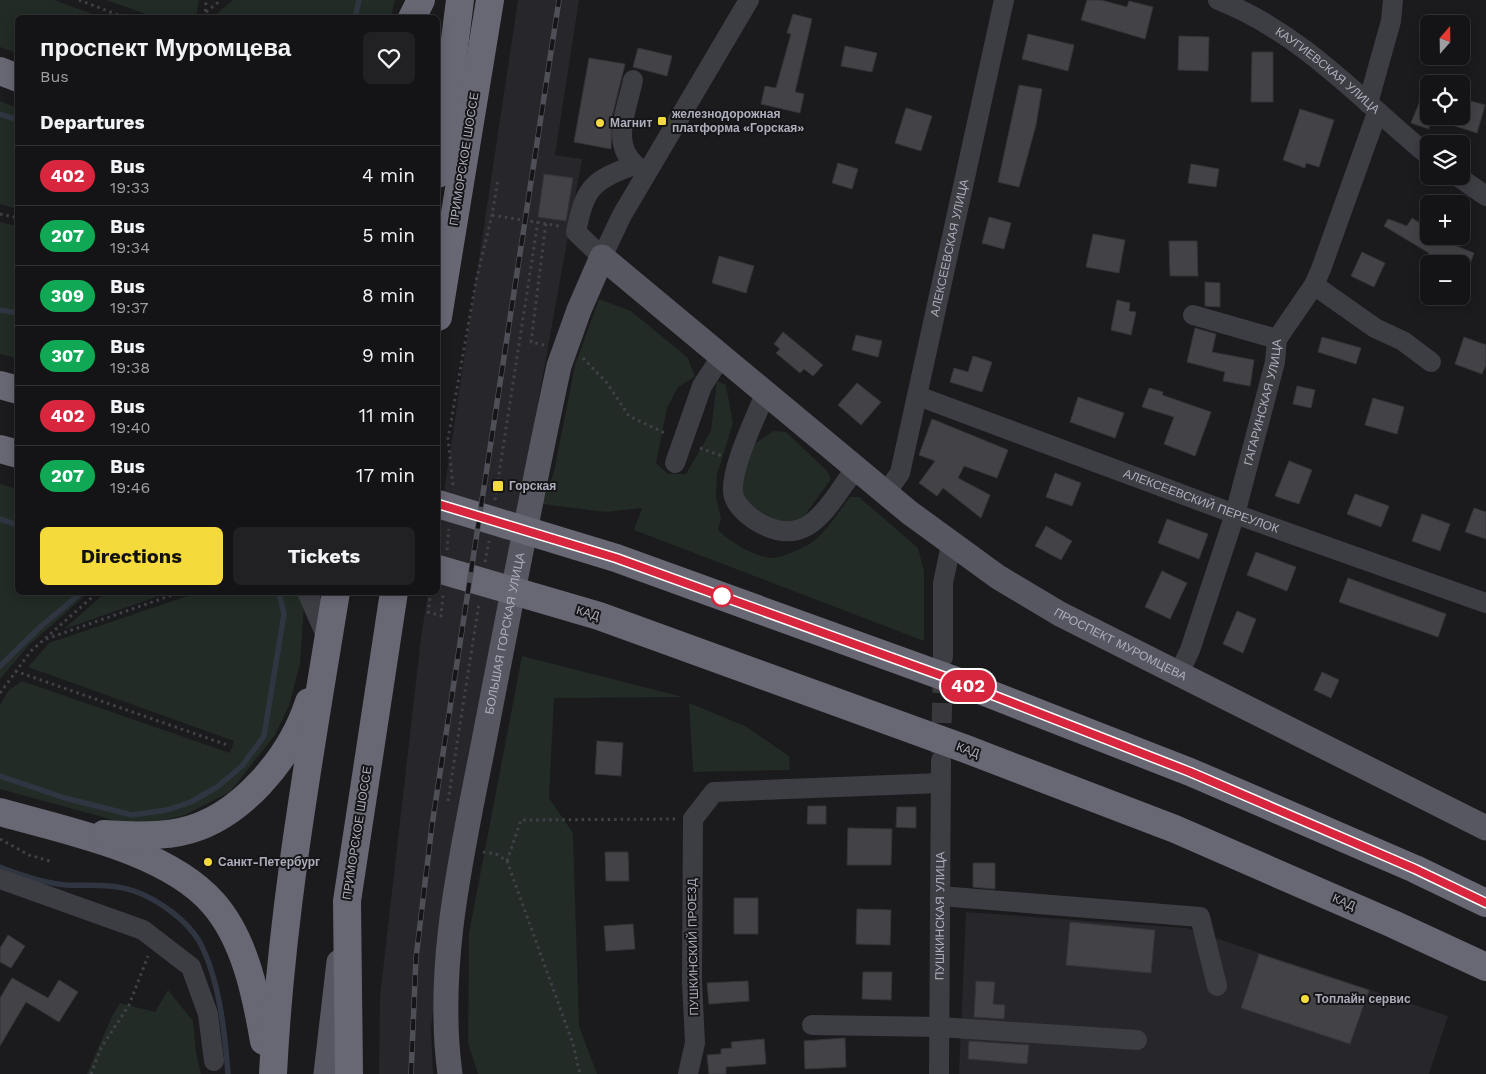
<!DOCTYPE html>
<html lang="en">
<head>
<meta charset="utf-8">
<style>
	body { margin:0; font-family:"Work Sans",sans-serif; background:#212123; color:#f1f3f6; height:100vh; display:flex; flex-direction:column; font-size:19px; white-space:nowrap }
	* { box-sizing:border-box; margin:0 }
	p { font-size:16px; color:#9d9ea1 }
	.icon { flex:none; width:28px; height:28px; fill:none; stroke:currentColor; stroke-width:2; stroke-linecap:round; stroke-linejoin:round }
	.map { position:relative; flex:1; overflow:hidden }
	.panel { position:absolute; left:15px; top:15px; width:425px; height:580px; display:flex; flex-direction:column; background:#141416; border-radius:8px; box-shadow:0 2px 12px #0003,0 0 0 1px #333335 }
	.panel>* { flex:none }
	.badge { padding:0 10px; border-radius:16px; font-size:18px; line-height:32px }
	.needle { width:32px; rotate:20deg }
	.fabs { position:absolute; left:1420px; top:15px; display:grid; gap:10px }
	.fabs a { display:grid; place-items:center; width:50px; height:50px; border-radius:8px; background:#141416; box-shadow:0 2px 12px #0003,0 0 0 1px #333335; font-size:25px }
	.map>.badge { position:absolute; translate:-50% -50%; box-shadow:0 0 0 2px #fff }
	h2 { padding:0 25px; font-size:19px; line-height:45px }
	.round { display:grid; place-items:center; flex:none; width:52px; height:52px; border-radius:8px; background:#212123 }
	.headline { display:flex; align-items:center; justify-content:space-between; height:85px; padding:0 25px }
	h1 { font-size:24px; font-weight:700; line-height:38px }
	.primary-button { display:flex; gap:10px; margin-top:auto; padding:10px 25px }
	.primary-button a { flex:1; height:58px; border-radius:8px; background:#f4db3b; color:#111; font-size:20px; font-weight:700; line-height:58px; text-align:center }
	.primary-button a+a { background:#212123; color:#f1f3f6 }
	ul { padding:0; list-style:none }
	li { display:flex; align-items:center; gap:15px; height:60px; padding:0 25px; border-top:1px solid #333335 }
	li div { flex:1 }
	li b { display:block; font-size:19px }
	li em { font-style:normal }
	li .badge { min-width:55px; font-weight:700; text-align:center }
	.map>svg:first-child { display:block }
	.built { fill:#27262a }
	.green { fill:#222b25 }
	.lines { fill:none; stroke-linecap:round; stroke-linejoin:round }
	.stream { stroke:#303641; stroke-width:5.5 }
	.building { fill:#424247; stroke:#353439 }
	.minor-tunnel { stroke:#38383d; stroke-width:20; stroke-dasharray:20 10; stroke-linecap:butt }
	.path { stroke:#414249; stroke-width:3; stroke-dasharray:2.5 4; stroke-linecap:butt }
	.minor { stroke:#3d3d44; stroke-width:20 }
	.major { stroke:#575761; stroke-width:25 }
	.highway { stroke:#676873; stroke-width:28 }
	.rail-casing { stroke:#4e4f57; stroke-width:5.5 }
	.rail { stroke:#161518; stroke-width:4; stroke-dasharray:11; stroke-linecap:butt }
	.line-casing { stroke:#fff; stroke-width:11 }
	.line { stroke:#d7263d; stroke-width:8 }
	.poi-dot { fill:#f4db3b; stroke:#161518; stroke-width:2 }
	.stop-dot { fill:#fff; stroke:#d7263d; stroke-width:2.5 }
	.labels { text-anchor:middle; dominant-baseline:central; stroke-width:4; stroke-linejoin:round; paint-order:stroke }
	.street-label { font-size:12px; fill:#adaebc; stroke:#161518 }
	.poi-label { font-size:12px; font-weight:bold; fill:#adaebc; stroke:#161518; text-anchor:start }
</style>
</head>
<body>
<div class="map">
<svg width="1486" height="1074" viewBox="0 0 1486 1074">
	<rect width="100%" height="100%" fill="#1b1a1d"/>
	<!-- built -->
	<g class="built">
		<path d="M518,0H579L555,155L582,159L442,934L431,1028L433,1074H379L380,996L421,638L428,593L438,592V532Z"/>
		<path d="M966,912L1186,928L1448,1016L1429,1074H959Z"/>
	</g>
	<!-- green -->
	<g class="green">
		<path d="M0,0H54L101,17L18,18L17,53L0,47Z"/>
		<path d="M106,0H199L196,17H154Z"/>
		<path d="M233,0H395L391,17H213Z"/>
		<path d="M0,101L17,108V209L0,204Z"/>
		<path d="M0,222L17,226V358L0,354Z"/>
		<path d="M599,299L631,311L688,358L695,377L678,387L667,408L656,463L668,474H686L711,431L717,381L726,385L733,423L717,475L716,497L721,518L718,530C729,541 756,558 773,558C781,558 809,546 815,540C828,529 839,511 850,497H859L918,548L924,571V641L634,530L642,508L606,512L542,504L554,472L575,365Z"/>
		<path d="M774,431L786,432L827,471L831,479L802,519L785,525L748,506L740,496V476L754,444Z"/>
		<path d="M0,484L17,489L18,592L88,593L28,646L0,679Z"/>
		<path d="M105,593V592L168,593L64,629Z"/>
		<path d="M196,593H298L304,606L300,664L289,706L275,735L230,792L185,815L154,823L117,821L0,789V705L9,690L22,681L230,753L234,741L28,667L49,643Z"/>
		<path d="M522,656L683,697L554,698L549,798L573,833L579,1026L597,1074H478L468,1043L469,933Z"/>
		<path d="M689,703L745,726L789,756L790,770L693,772Z"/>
		<path d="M168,990L193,1021L196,1053L201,1074H87L112,1016L120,1003L155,1012Z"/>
	</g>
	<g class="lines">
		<!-- stream -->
		<g class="stream">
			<path d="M355,18L359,0"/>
			<path d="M0,114L18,120"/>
			<path d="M0,310L18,313"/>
			<path d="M0,519L18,525"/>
			<path d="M0,666L38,629L82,592"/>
			<path d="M0,776L65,798L132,815L167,810L191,802L217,787L242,766L264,736L284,614L279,592"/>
			<path d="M0,867C20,875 44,883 66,885C88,886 112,883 134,891C157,899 186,919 199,941C219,977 225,1033 228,1074"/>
		</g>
	</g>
	<!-- building -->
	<g class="building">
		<path d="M1087,0H1101L1127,7L1129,1L1153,7L1145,39L1081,20Z"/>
		<path d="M793,14L812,19L795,92L804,94L800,113L761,104L765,86L776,88L791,34L787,33Z"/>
		<path d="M1028,34L1074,45L1068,71L1022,59Z"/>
		<path d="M1179,36L1209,37L1208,71L1178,70Z"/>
		<path d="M845,46L877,53L872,72L841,66Z"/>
		<path d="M638,48L672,56L667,76L633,67Z"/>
		<path d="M1252,52H1273V102H1251Z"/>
		<path d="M589,58L625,64L612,117L611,149L574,142Z"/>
		<path d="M1428,81H1429V129L1411,123Z"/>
		<path d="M1019,85L1042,89L1036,125L1019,187L998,182Z"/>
		<path d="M1463,99L1485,105L1477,133L1455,126L1458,116H1461Z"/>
		<path d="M906,108L932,116L921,151L895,143Z"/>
		<path d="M1300,109L1334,120L1319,167L1306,163L1305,168L1283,160Z"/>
		<path d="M838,163L858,169L852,189L832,183Z"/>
		<path d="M1191,164L1219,169L1216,187L1188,183Z"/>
		<path d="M544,174L573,178L566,221L538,217Z"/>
		<path d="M989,217L1011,223L1004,249L982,243Z"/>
		<path d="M1412,218L1423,225L1419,231L1474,253L1470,264H1424L1429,253L1384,226L1388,219L1407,226Z"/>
		<path d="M1093,234L1125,240L1119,273L1086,267Z"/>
		<path d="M1169,241H1197L1198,276H1170Z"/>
		<path d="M1362,252L1385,263L1374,287L1351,276Z"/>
		<path d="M719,256L754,266L746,293L712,283Z"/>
		<path d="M1205,282L1220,283V307L1205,306Z"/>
		<path d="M1117,300L1130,303L1129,311L1136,312L1131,335L1111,330Z"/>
		<path d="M1195,328L1216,334L1212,352L1254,360L1250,386L1223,381L1225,372L1187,362Z"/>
		<path d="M783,332L823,365L813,376L804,369L800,373L776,353L780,349L774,344Z"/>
		<path d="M856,335L882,341L878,357L852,350Z"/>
		<path d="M1322,337L1361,348L1356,364L1318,352Z"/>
		<path d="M1464,337L1486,345V365L1482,374L1455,364Z"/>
		<path d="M973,356L992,362L982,392L950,382L954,368L968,372Z"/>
		<path d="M857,383L881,402L861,425L838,405Z"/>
		<path d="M1297,386L1315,390L1311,408L1293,404Z"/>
		<path d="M1149,388L1163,392L1162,395L1211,412L1195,456L1164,444L1174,417L1142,407Z"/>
		<path d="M1078,397L1124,413L1115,438L1070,422Z"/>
		<path d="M1373,398L1404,407L1397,434L1365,425Z"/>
		<path d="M932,419L1008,450L997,478L964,466L958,478L990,495L981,518L943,488L937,496L919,483L935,461L919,455Z"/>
		<path d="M1289,461L1312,470L1299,504L1275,496Z"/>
		<path d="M1055,473L1081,483L1072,506L1046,497Z"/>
		<path d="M1355,494L1389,506L1381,527L1347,514Z"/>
		<path d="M1474,508L1486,512V539L1465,532Z"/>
		<path d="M1422,514L1450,524L1440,551L1412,541Z"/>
		<path d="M1167,519L1208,534L1199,559L1158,543Z"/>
		<path d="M1046,526L1072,541L1061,560L1035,546Z"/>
		<path d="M1256,552L1296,567L1287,591L1247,575Z"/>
		<path d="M1162,571L1187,583L1170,619L1145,607Z"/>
		<path d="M1348,578L1446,614L1438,637L1339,602Z"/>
		<path d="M1237,611L1256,619L1243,653L1223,644Z"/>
		<path d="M1322,672L1339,680L1331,698L1314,690Z"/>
		<path d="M597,741L623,743L621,776L595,774Z"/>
		<path d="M808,806H826V824H807Z"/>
		<path d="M897,807H916V828L896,827Z"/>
		<path d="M848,828L892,829L891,865H847Z"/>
		<path d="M605,852H628L629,881H606Z"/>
		<path d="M973,863H995V889L973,887Z"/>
		<rect x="734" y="898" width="24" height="36"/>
		<path d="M857,909L891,910L890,945L856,944Z"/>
		<path d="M1070,922L1155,930L1151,973L1066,965Z"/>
		<path d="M633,924L635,949L606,951L604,926Z"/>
		<path d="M8,935L25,946L11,968L0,962V948Z"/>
		<path d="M1259,954L1369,990L1350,1044L1241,1008Z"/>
		<path d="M863,972H892L891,1000L862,999Z"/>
		<path d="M12,978L48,998L59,980L78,992L59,1022L26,1002L0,1046V998Z"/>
		<path d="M748,981L749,1001L709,1004L707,983Z"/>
		<path d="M976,981L995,982L993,1004L1005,1005L1004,1019L974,1017Z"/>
		<path d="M845,1038L846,1067L805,1069L804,1041Z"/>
		<path d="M764,1039L766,1064L726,1067V1074H709L707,1055L721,1054V1049L732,1048L731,1042Z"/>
		<path d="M969,1041L1029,1045L1027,1064L968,1059Z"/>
	</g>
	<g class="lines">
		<!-- minor-tunnel -->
		<path class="minor-tunnel" d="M941,753L943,664"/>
		<!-- path -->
		<g class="path">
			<path d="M79,0L126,18"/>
			<path d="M206,12L221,0"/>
			<path d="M205,18L206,0"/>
			<path d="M0,214L18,218"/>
			<path d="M492,215L559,226"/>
			<path d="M544,345L531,342L546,222"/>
			<path d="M583,358L607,383L629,416L667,434"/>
			<path d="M700,448L722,456"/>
			<path d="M453,485L448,439L476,281L492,215L498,180"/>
			<path d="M495,500L538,221"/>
			<path d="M447,550L449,529"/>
			<path d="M485,562L489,541"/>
			<path d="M431,592L428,612L441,616L443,594"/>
			<path d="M46,639L181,592"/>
			<path d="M15,671L230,746"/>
			<path d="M0,693L31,651L98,592"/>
			<path d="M448,801L479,603"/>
			<path d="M0,839L29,855L53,862"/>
			<path d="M483,852L496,854L507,861L573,1044L580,1074"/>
			<path d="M507,861L521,820L675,819"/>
			<path d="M91,1074L101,1048L129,1005L148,956"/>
		</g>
		<!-- minor -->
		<g class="minor">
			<path id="s1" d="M1218,0C1301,32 1362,101 1429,156"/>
			<path d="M633,80C626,114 607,150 645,172"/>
			<path d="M1368,103L1391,21L1393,0"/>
			<path d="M634,165C592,181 585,187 576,232L602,257L622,215L749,0"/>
			<path d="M1457,176L1486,196"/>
			<path d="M1314,285L1375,328L1403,341L1431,362"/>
			<path d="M1193,315L1277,339"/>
			<path d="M765,394C756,417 731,467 733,492C734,504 747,515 756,521C809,553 828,504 856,468"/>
			<path id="s2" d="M918,396L1235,514L1486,603"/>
			<path d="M675,463L702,386L721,357"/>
			<path id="s3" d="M886,493L900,473L1004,0"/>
			<path d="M307,592L328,640"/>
			<path d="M943,657V583L951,545"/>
			<path id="s4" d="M1179,673L1190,650L1235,514L1275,362L1277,339L1314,285L1321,269L1377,113"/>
			<path d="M0,879L143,930L191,967L208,1014L214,1061"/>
			<path d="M940,896L1200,917L1217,986"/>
			<path d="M812,1025L939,1027L1137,1040"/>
			<path d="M688,1074L695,1043L692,982L693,819L714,792L941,783"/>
			<path id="s5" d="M939,1074L941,760"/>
		</g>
		<!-- major -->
		<g class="major">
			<path d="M326,1074L339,962"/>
			<path id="s6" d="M450,1074C435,964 463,849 484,741C508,616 532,491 559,366L579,310L602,257L910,513L998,577L1060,614L1486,828"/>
		</g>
		<!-- highway -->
		<g class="highway">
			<path d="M412,18L421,0"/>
			<path d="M0,71L18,78"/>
			<path d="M438,174L460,0"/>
			<path d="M438,317L490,0"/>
			<path d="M0,385L18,390"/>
			<path d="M0,449L18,454"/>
			<path d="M438,504L616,558L959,682L1190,772L1415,869L1486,903"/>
			<path d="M438,569L599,616L966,749L1175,829L1393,924L1486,967"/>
			<path d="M0,812C66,831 167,850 213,903C245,939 256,995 264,1041"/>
			<path d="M104,834C129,836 155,837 180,832C240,820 291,757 309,702"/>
			<path d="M273,1074C281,912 310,752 336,592"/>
			<path d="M349,1074L347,901L394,592"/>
		</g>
		<defs>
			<path id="rail" d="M411,1074L416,958L432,825L559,0"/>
		</defs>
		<!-- rail casing -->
		<use href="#rail" class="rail-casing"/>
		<!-- rail -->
		<use href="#rail" class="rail"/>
	</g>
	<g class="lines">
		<defs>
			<path id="line" d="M438,504L616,558L959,682L1190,772L1415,869L1486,903"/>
		</defs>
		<!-- line casing -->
		<use href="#line" class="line-casing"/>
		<!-- line -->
		<use href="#line" class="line"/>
	</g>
	<!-- markers -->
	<g class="poi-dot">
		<rect x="657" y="116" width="10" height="10" rx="2.5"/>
		<circle cx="600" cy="123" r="5"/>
		<rect x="492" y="480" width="12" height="12" rx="2.5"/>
		<circle cx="208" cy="862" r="5"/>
		<circle cx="1305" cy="999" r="5"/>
	</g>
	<circle class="stop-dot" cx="722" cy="596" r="10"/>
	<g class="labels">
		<!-- street labels -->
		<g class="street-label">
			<text stroke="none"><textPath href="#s1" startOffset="131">КАУГИЕВСКАЯ УЛИЦА</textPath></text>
			<text transform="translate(464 159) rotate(-81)">ПРИМОРСКОЕ ШОССЕ</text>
			<text stroke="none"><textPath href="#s3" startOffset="255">АЛЕКСЕЕВСКАЯ УЛИЦА</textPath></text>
			<text stroke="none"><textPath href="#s4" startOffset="284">ГАГАРИНСКАЯ УЛИЦА</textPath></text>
			<text stroke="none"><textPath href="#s2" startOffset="302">АЛЕКСЕЕВСКИЙ ПЕРЕУЛОК</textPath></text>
			<text transform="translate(588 613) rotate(17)">КАД</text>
			<text stroke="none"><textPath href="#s6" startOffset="446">БОЛЬШАЯ ГОРСКАЯ УЛИЦА</textPath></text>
			<text stroke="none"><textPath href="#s6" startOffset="1485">ПРОСПЕКТ МУРОМЦЕВА</textPath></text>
			<text transform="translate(968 750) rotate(20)">КАД</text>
			<text transform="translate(357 833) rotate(-81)">ПРИМОРСКОЕ ШОССЕ</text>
			<text transform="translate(1344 902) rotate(23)">КАД</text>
			<text stroke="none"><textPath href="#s5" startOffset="158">ПУШКИНСКАЯ УЛИЦА</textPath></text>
			<text transform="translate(693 947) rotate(-91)">ПУШКИНСКИЙ ПРОЕЗД</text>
		</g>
		<!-- poi labels -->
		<g class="poi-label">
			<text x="672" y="114">железнодорожная<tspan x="672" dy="14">платформа «Горская»</tspan></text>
			<text x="610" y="123">Магнит</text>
			<text x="509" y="486">Горская</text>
			<text x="218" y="862">Санкт-Петербург</text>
			<text x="1315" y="999">Топлайн сервис</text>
		</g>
	</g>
</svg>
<div class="fabs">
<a><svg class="needle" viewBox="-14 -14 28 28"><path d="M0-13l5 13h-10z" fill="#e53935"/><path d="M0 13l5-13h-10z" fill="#9d9ea1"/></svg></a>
<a><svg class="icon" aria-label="locate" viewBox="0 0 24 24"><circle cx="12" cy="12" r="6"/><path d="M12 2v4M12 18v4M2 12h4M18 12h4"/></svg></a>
<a><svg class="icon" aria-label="layers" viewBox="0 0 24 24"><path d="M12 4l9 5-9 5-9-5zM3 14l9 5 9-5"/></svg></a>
<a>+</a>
<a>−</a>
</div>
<b class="badge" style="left:968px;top:686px;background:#d7263d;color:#fff">402</b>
<section class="panel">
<div class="headline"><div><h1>проспект Муромцева</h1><p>Bus</p></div><a class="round"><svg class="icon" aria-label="heart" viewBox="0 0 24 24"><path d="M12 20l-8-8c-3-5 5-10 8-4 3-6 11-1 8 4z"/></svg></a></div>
<h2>Departures</h2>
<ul>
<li><span class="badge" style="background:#d7263d;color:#fff">402</span><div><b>Bus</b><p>19:33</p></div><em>4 min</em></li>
<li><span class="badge" style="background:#10a855;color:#fff">207</span><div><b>Bus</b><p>19:34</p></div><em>5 min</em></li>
<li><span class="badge" style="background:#10a855;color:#fff">309</span><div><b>Bus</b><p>19:37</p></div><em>8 min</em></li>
<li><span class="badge" style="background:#10a855;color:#fff">307</span><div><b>Bus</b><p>19:38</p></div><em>9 min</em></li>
<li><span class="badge" style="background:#d7263d;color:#fff">402</span><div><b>Bus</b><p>19:40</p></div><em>11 min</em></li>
<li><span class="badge" style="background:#10a855;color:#fff">207</span><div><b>Bus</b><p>19:46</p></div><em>17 min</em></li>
</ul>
<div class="primary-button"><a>Directions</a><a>Tickets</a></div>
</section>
</div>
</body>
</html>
